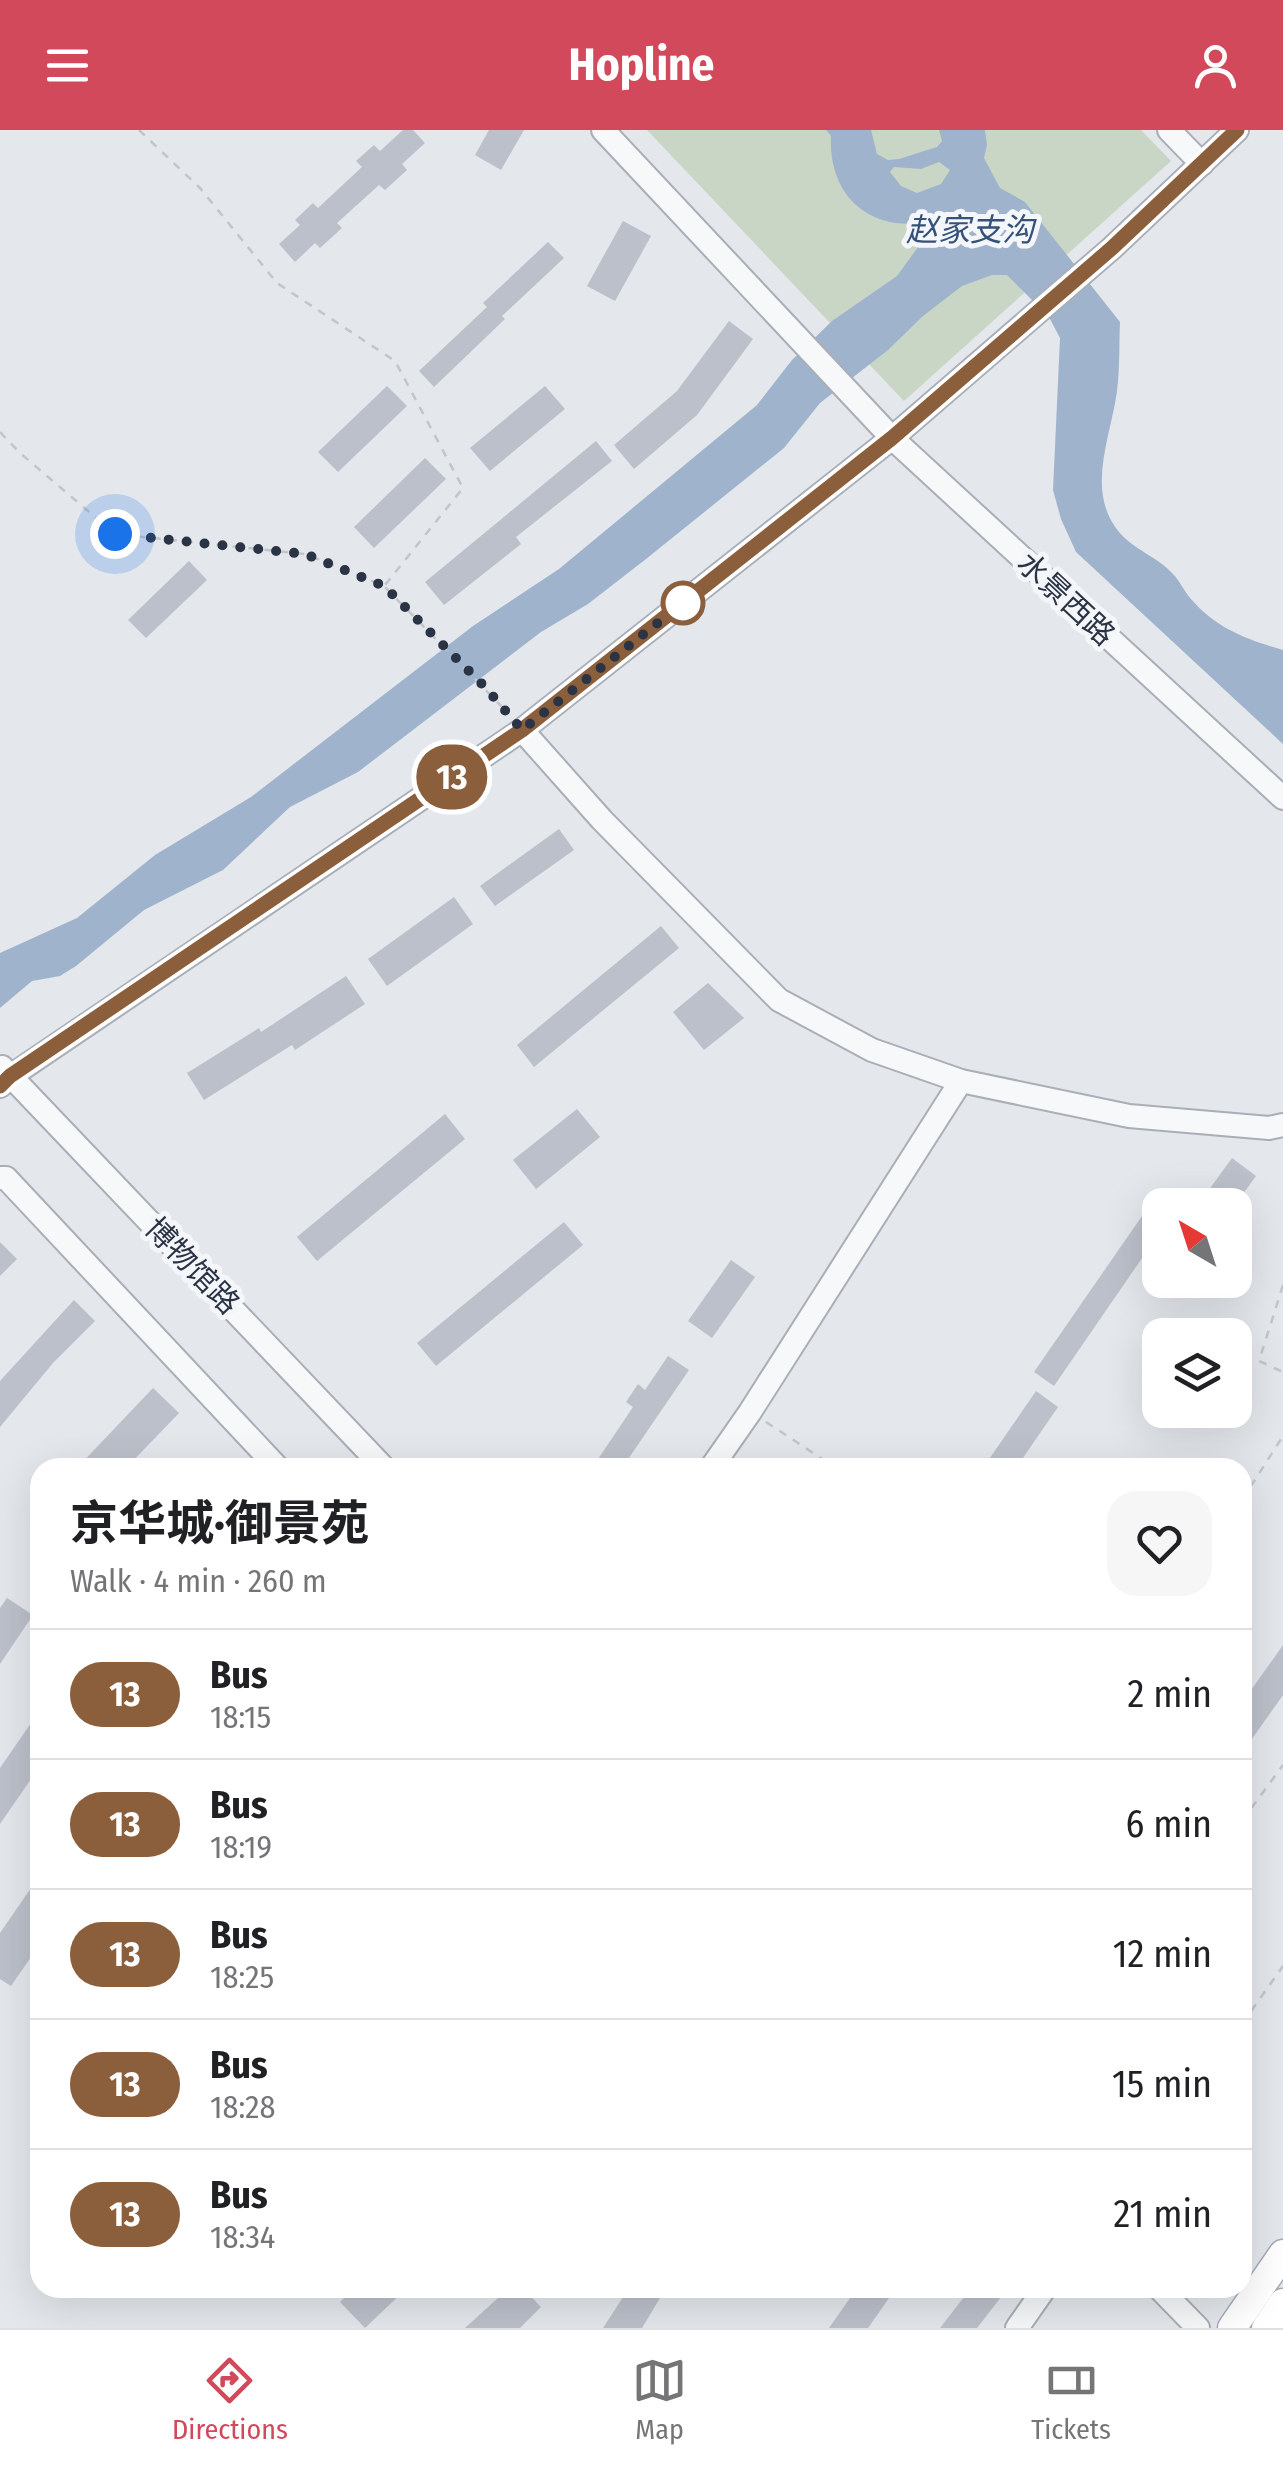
<!DOCTYPE html>
<html lang="en">
<head>
<meta charset="utf-8">
<style>
	body { margin:0; font-family:"Fira Sans Condensed","Noto Sans SC",sans-serif; background:#f6f6f6; color:#202124; height:100vh; display:flex; flex-direction:column; font-size:38px; white-space:nowrap }
	* { box-sizing:border-box; margin:0 }
	p { font-size:32px; color:#757577 }
	.icon { flex:none; width:55px; height:55px; fill:none; stroke:currentColor; stroke-width:2; stroke-linecap:round; stroke-linejoin:round }
	.map { position:relative; flex:1; overflow:hidden }
	.drawer { position:absolute; left:30px; top:1328px; width:1222px; height:840px; display:flex; flex-direction:column; background:#fff; border-radius:30px; box-shadow:0 10px 40px #0002 }
	.drawer>* { flex:none }
	.badge { padding:0 20px; border-radius:32px; font-size:35px; line-height:65px }
	.needle { width:65px; rotate:321deg }
	.tools { position:absolute; left:1142px; top:1058px; display:grid; gap:20px }
	.tools a { display:grid; place-items:center; width:110px; height:110px; border-radius:20px; background:#fff; box-shadow:0 10px 40px #0002; font-size:50px }
	.you { position:absolute; width:50px; height:50px; margin:-25px; border:8px solid #fff; border-radius:50%; background:#1a73e8; box-shadow:0 0 0 15px #1a73e833 }
	.map>.badge { position:absolute; translate:-50% -50%; box-shadow:0 0 0 5px #fff }
	.round { display:grid; place-items:center; flex:none; width:105px; height:105px; border-radius:30px; background:#f6f6f6 }
	.headline { display:flex; align-items:center; justify-content:space-between; height:170px; padding:0 40px }
	h1 { font-size:48px; font-weight:700; line-height:75px }
	ul { padding:0; list-style:none }
	li { display:flex; align-items:center; gap:30px; height:130px; padding:0 40px; border-top:2px solid #e0e0e0 }
	li div { flex:1 }
	li b { display:block; font-size:38px }
	li em { font-style:normal }
	li .badge { min-width:110px; font-weight:700; text-align:center }
	header { display:flex; justify-content:space-between; align-items:center; height:130px; padding:0 40px; background:#d1495b; color:#fff; font-size:45px; font-weight:700 }
	.tabs { display:flex; justify-content:space-around; align-items:center; height:140px; border-top:2px solid #e0e0e0; background:#fff; font-size:28px; color:#757577 }
	.tabs a { display:grid; justify-items:center; gap:5px }
	.tabs .on { color:#d1495b }
	.map>svg:first-child { display:block }
	.green { fill:#c9d6c5 }
	.water { fill:#9fb4cc; fill-rule:evenodd }
	.building { fill:#bbc0ca }
	.lines { fill:none; stroke-linecap:round; stroke-linejoin:round }
	.minor-casing { stroke:#a9aeb7; stroke-width:26 }
	.major-casing { stroke:#a3abb8; stroke-width:31 }
	.path { stroke:#c2c5cb; stroke-width:2.5; stroke-dasharray:8 8; stroke-linecap:butt }
	.minor { stroke:#f7f8fa; stroke-width:22 }
	.major { stroke:#fff; stroke-width:28 }
	.line-casing { stroke:#fff; stroke-width:22 }
	.line { stroke:#8b5e3c; stroke-width:15 }
	.walk { stroke:#2b3445; stroke-width:10; stroke-dasharray:0 18 }
	.stop-dot { fill:#fff; stroke:#8b5e3c; stroke-width:5 }
	.labels { text-anchor:middle; dominant-baseline:central; stroke-width:10; stroke-linejoin:round; paint-order:stroke }
	.street-label { font-size:30px; fill:#2b3445; stroke:#f4f6f9 }
	.water-label { font-size:32px; font-style:italic; fill:#34527a; stroke:#f4f6f9 }
</style>
</head>
<body>
<header><svg class="icon" aria-label="menu" viewBox="0 0 24 24"><path d="M4 6h16M4 12h16M4 18h16"/></svg>Hopline<svg class="icon" aria-label="person" viewBox="0 0 24 24"><circle cx="12" cy="8" r="4"/><path d="M4 21q1-7 8-7t8 7"/></svg></header>
<div class="map">
<svg width="1283" height="2198" viewBox="0 0 1283 2198">
	<rect width="100%" height="100%" fill="#e4e7ec"/>
	<!-- green -->
	<path class="green" d="M647,0H1141L1171,31L904,271Z"/>
	<!-- water -->
	<path class="water" d="M826,0H871L877,24L888,30L899,29L937,17L942,11L939,0H985L987,15L984,28L1000,58L1025,72L1120,192C1119,214 1120,238 1117,261C1111,307 1085,361 1119,402C1134,420 1158,427 1173,444C1180,451 1184,461 1191,469C1217,499 1246,509 1283,520V614L1076,422L1061,389L1053,360L1060,208L1049,187L1007,145H992L962,156L923,186L888,220L820,273L784,318L646,429L588,474L541,502L358,642L290,677L223,740L144,780L76,836L60,846L32,851L0,878V823L77,788L155,725L251,667L473,496L559,439L757,275L792,230L832,191L897,146L918,117L921,99C910,91 902,95 890,92C847,82 829,46 831,6ZM939,32L950,40L941,54L917,63L901,56L890,42L894,37L921,39Z"/>
	<!-- building -->
	<g class="building">
		<path d="M403,0H413L425,13L402,34L407,40L385,60L379,55L337,93L342,98L320,118L315,113L295,132L279,114L300,95L295,90L313,73L318,78L362,37L356,31L374,15L380,21Z"/>
		<path d="M489,0H524L501,40L475,25Z"/>
		<path d="M623,91L651,106L615,171L587,156Z"/>
		<path d="M548,112L564,128L502,186L505,189L434,257L419,241L487,177L483,173Z"/>
		<path d="M729,191L753,209L697,285L634,339L614,315L677,261Z"/>
		<path d="M387,256L407,276L338,342L318,322Z"/>
		<path d="M545,256L565,279L490,341L470,318Z"/>
		<path d="M596,311L612,331L516,407L521,414L444,475L425,452Z"/>
		<path d="M425,328L446,349L374,418L354,397Z"/>
		<path d="M189,431L207,450L146,508L128,490Z"/>
		<path d="M559,699L574,720L495,776L480,756Z"/>
		<path d="M454,767L473,794L387,856L368,829Z"/>
		<path d="M661,796L679,818L534,937L517,915Z"/>
		<path d="M346,846L365,874L295,920L292,915L204,970L187,943L259,898L261,902Z"/>
		<path d="M708,853L744,888L704,920L673,882Z"/>
		<path d="M577,979L600,1007L536,1059L513,1030Z"/>
		<path d="M445,984L465,1009L317,1131L297,1107Z"/>
		<path d="M1232,1028L1256,1046L1235,1075H1198Z"/>
		<path d="M1142,1086L1160,1098V1102L1054,1256L1034,1242Z"/>
		<path d="M564,1092L583,1115L436,1236L417,1213Z"/>
		<path d="M0,1112L17,1129L0,1146Z"/>
		<path d="M731,1130L755,1147L712,1208L688,1191Z"/>
		<path d="M74,1170L95,1191L53,1233L0,1297V1251Z"/>
		<path d="M668,1226L689,1240L622,1338H592L633,1277L626,1272L638,1254L645,1260Z"/>
		<path d="M153,1258L179,1283L126,1338H77Z"/>
		<path d="M1036,1261L1058,1277L1016,1338H983Z"/>
		<path d="M7,1468L33,1485L0,1534V1478Z"/>
		<path d="M1283,1515V1565L1242,1623V1573Z"/>
		<path d="M40,1580V1636L0,1694V1638Z"/>
		<path d="M40,1745V1814L11,1856L0,1849V1803Z"/>
		<path d="M354,2158H407L365,2198L340,2172Z"/>
		<path d="M509,2158H523L541,2177L520,2198H465Z"/>
		<path d="M629,2158H666L642,2198H603Z"/>
		<path d="M857,2158H896L868,2198H829Z"/>
		<path d="M971,2158H1008L977,2198H940Z"/>
	</g>
	<g class="lines">
		<defs>
			<g id="minor">
				<path d="M603,0L892,308L1283,668"/>
				<path d="M1169,0L1202,34"/>
				<path d="M522,600L602,690L779,870L872,920L961,951L1129,986L1269,998L1283,995"/>
				<path d="M2,937L384,1338"/>
				<path d="M0,956L11,946L522,600L892,308L1112,118L1237,0"/>
				<path d="M0,1048H6L278,1338"/>
				<path d="M711,1338L750,1282L961,951"/>
				<path d="M1159,2158L1198,2198"/>
				<path d="M1017,2198L1045,2158"/>
			</g>
			<g id="major">
				<path d="M1232,2198L1283,2124"/>
				<path d="M1266,2198L1283,2173"/>
			</g>
		</defs>
		<!-- minor casing -->
		<use href="#minor" class="minor-casing"/>
		<!-- major casing -->
		<use href="#major" class="major-casing"/>
		<!-- path -->
		<g class="path">
			<path d="M139,0L200,58L277,153L395,231L463,358L385,455"/>
			<path d="M0,302L20,323L115,404L305,424L384,456L509,584"/>
			<path d="M1283,1155L1259,1231L1283,1242"/>
			<path d="M766,1292L836,1338"/>
			<path d="M1242,1370L1283,1306"/>
			<path d="M1242,1691L1283,1635"/>
			<path d="M1242,1894L1283,1836"/>
		</g>
		<!-- minor -->
		<use href="#minor" class="minor"/>
		<!-- major -->
		<use href="#major" class="major"/>
	</g>
	<g class="lines">
		<defs>
			<path id="line" d="M0,956L10,946L522,600L892,308L1112,118L1237,0"/>
		</defs>
		<!-- line casing -->
		<use href="#line" class="line-casing"/>
		<!-- line -->
		<use href="#line" class="line"/>
		<!-- walk -->
		<path class="walk" d="M115,404L305,424L384,456L484,556L522,600L683,473"/>
	</g>
	<!-- markers -->
	<circle class="stop-dot" cx="683" cy="473" r="20"/>
	<g class="labels">
		<!-- street labels -->
		<g class="street-label">
			<text transform="translate(1066 469) rotate(43)">水景西路</text>
			<text transform="translate(192 1136) rotate(46)">博物馆路</text>
		</g>
		<!-- water labels -->
		<g class="water-label">
			<text x="970" y="100">赵家支沟</text>
		</g>
	</g>
</svg>
<div class="tools">
<a><svg class="needle" viewBox="-14 -14 28 28"><path d="M0-13l5 13h-10z" fill="#e53935"/><path d="M0 13l5-13h-10z" fill="#757577"/></svg></a>
<a><svg class="icon" aria-label="layers" viewBox="0 0 24 24"><path d="M12 4l9 5-9 5-9-5zM3 14l9 5 9-5"/></svg></a>
</div>
<div class="you" style="left:115px;top:404px"></div>
<b class="badge" style="left:452px;top:647px;background:#8b5e3c;color:#fff">13</b>
<section class="drawer">
<div class="headline"><div><h1>京华城·御景苑</h1><p>Walk · 4 min · 260 m</p></div><a class="round"><svg class="icon" aria-label="heart" viewBox="0 0 24 24"><path d="M12 20l-8-8c-3-5 5-10 8-4 3-6 11-1 8 4z"/></svg></a></div>
<ul>
<li><span class="badge" style="background:#8b5e3c;color:#fff">13</span><div><b>Bus</b><p>18:15</p></div><em>2 min</em></li>
<li><span class="badge" style="background:#8b5e3c;color:#fff">13</span><div><b>Bus</b><p>18:19</p></div><em>6 min</em></li>
<li><span class="badge" style="background:#8b5e3c;color:#fff">13</span><div><b>Bus</b><p>18:25</p></div><em>12 min</em></li>
<li><span class="badge" style="background:#8b5e3c;color:#fff">13</span><div><b>Bus</b><p>18:28</p></div><em>15 min</em></li>
<li><span class="badge" style="background:#8b5e3c;color:#fff">13</span><div><b>Bus</b><p>18:34</p></div><em>21 min</em></li>
</ul>
</section>
</div>
<nav class="tabs">
<a class="on"><svg class="icon" aria-label="directions" viewBox="0 0 24 24"><path d="M12 3l9 9-9 9-9-9zM9 14v-3h6M13 9l2 2-2 2"/></svg>Directions</a>
<a><svg class="icon" aria-label="map" viewBox="0 0 24 24"><path d="M3 6l6-2 6 2 6-2v14l-6 2-6-2-6 2zM9 4v14M15 6v14"/></svg>Map</a>
<a><svg class="icon" aria-label="tickets" viewBox="0 0 24 24"><path d="M3 7h18v10H3zM15 7v10"/></svg>Tickets</a>
</nav>
</body>
</html>
